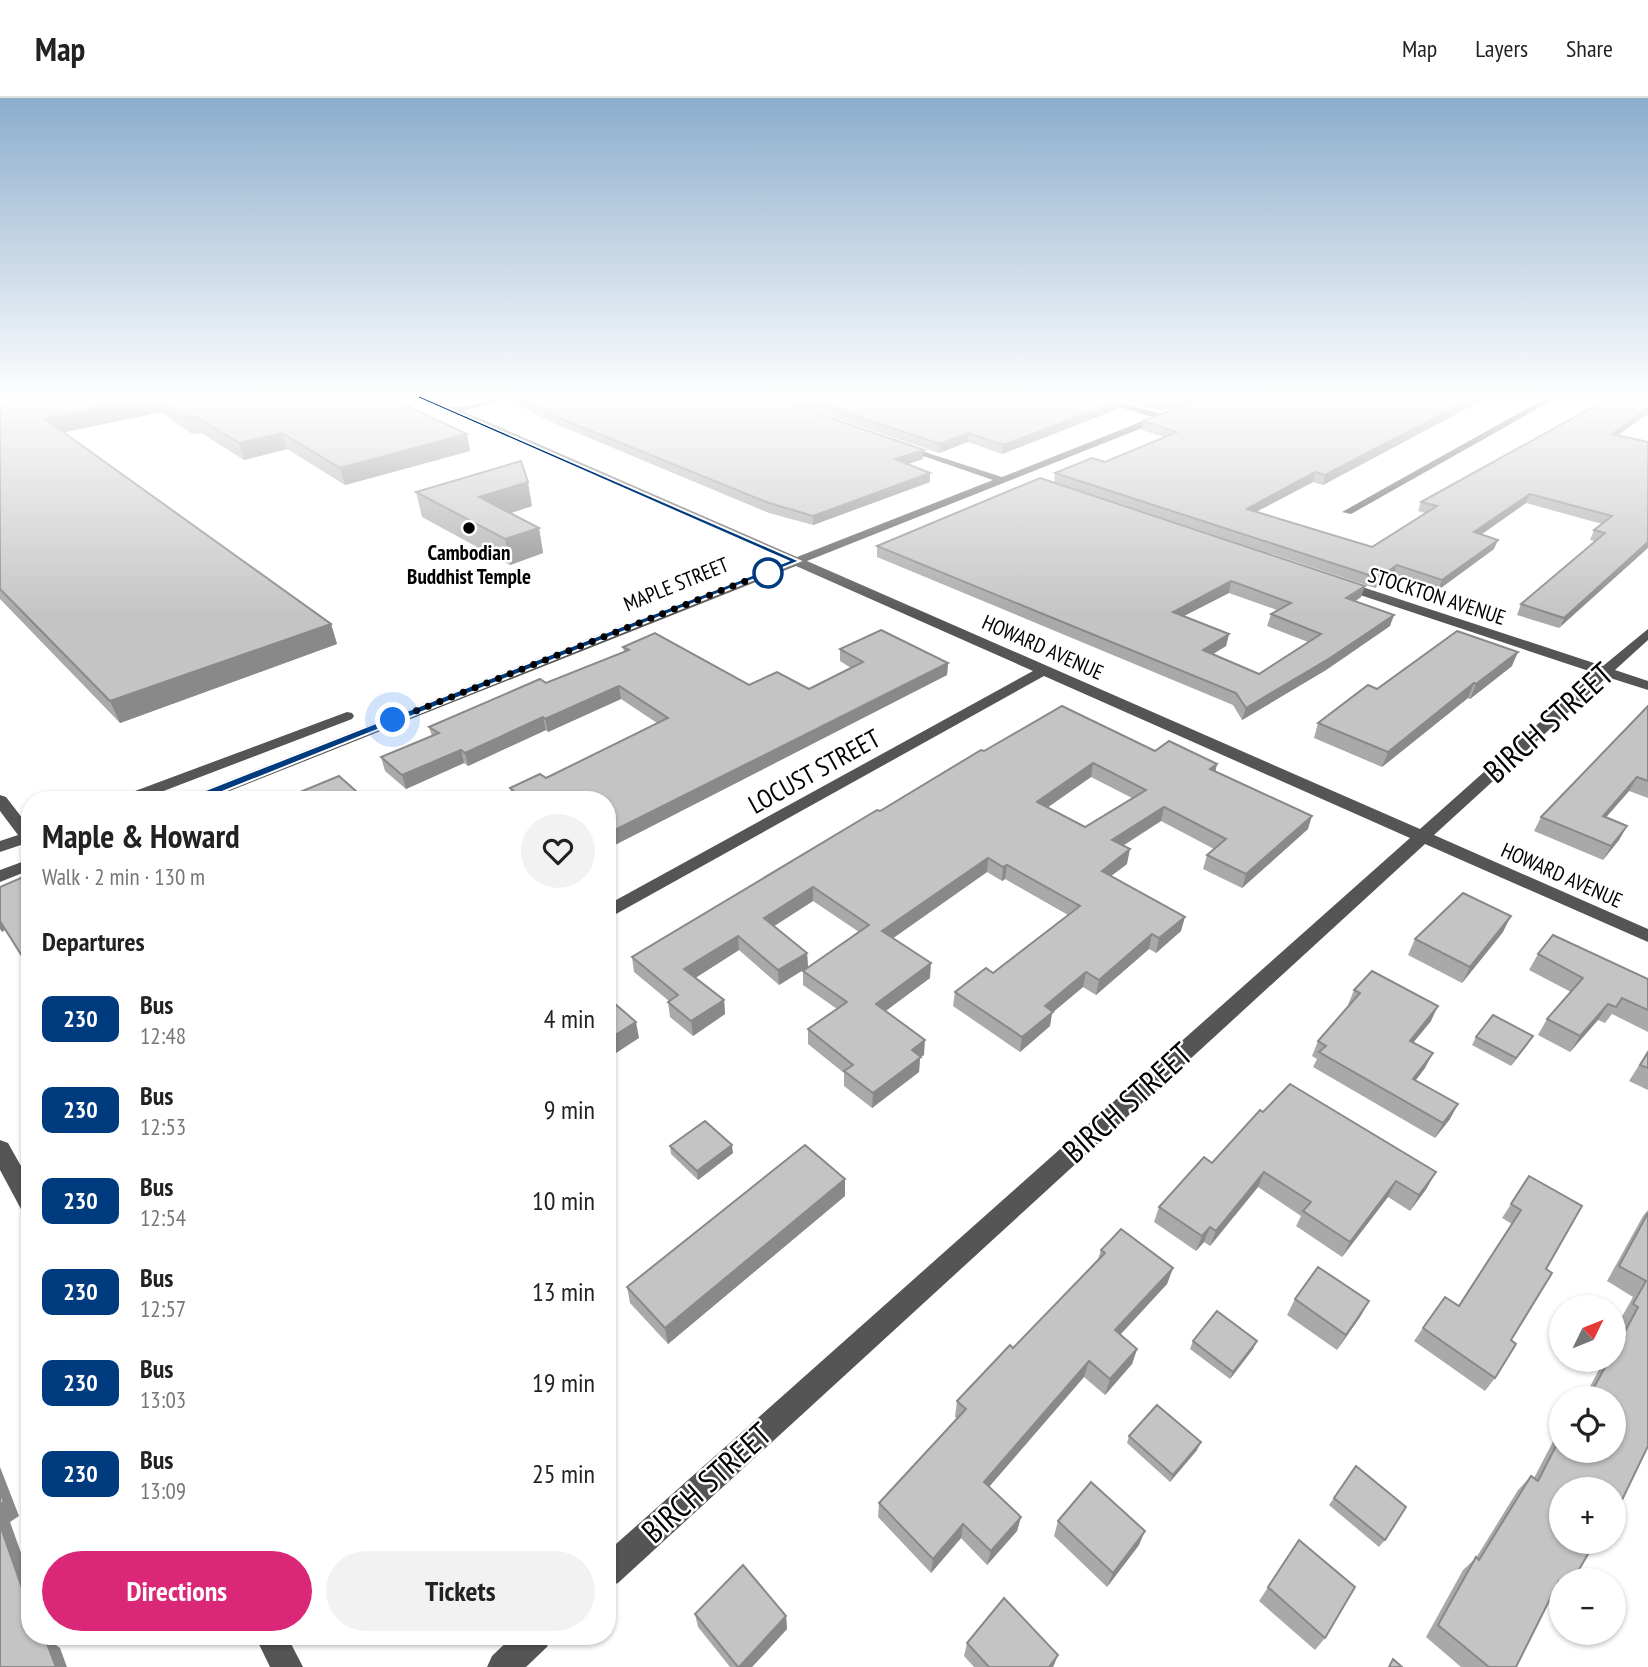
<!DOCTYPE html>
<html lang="en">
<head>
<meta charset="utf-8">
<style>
	body { margin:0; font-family:"PT Sans Narrow",sans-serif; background:#f2f2f2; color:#222; height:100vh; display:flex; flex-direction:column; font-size:26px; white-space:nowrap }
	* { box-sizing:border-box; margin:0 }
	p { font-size:23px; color:#767676 }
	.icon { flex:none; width:38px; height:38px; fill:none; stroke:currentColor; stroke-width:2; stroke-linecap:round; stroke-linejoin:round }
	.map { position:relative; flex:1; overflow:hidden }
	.panel { position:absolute; left:21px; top:693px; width:595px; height:854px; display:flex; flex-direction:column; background:#fff; border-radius:28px; box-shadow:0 2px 5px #0004 }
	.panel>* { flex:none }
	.badge { padding:0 14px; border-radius:10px; font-size:24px; line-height:46px }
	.needle { width:46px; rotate:47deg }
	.tools { position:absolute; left:1549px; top:1197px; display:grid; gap:14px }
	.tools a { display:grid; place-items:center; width:77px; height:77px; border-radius:50%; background:#fff; box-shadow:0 2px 5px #0004; font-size:35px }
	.you { position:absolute; width:35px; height:35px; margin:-18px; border:5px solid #fff; border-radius:50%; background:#1a73e8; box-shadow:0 0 0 10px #1a73e833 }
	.map>.badge { position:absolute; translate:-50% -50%; box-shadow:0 0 0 4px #fff }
	h2 { padding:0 21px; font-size:26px; line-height:63px }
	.round { display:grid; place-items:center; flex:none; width:74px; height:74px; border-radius:37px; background:#f2f2f2 }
	.summary { display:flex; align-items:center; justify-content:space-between; height:119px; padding:0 21px }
	h1 { font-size:33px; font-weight:800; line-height:52px }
	.button { display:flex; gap:14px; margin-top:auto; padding:14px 21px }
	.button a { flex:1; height:80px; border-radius:42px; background:#db2777; color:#fff; font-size:28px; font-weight:800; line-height:80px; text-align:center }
	.button a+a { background:#f2f2f2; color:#222 }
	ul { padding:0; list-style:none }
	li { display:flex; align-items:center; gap:21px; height:91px; padding:0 21px }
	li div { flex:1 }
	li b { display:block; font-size:26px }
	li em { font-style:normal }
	li .badge { min-width:77px; font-weight:700; text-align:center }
	header { display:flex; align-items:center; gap:42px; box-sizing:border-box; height:98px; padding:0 35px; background:#fff; border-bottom:2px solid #e0e0e0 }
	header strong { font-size:33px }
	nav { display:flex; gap:38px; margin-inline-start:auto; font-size:24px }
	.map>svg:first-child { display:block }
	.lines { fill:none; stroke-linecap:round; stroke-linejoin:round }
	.minor { fill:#555; fill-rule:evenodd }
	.wall { fill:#a9a9a9; fill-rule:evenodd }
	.shaded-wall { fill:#898989 }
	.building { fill:#c4c4c4; stroke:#898989; stroke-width:2; fill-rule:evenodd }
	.line { fill:#003b80; stroke:#fff; stroke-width:2 }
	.walk { stroke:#000; stroke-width:7; stroke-dasharray:0 12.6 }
	.poi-dot { fill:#000; stroke:#fff; stroke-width:2.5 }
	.stop-dot { fill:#fff; stroke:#003b80; stroke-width:3.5 }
	.labels { text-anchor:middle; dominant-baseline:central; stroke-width:5; stroke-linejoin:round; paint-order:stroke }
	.far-poi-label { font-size:21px; font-weight:bold; fill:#000; stroke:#fff }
	.far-street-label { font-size:21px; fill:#000; stroke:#fff }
	.street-label { font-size:26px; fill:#000; stroke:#fff }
	.near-street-label { font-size:32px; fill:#000; stroke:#fff }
</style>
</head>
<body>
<header>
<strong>Map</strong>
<nav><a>Map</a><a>Layers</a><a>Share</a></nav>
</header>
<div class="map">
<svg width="1648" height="1569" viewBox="0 0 1648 1569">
	<rect width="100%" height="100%" fill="#fff"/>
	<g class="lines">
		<!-- minor -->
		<g class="minor">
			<path d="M417,298C431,298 446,311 459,309C480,307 498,298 519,298L463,313L797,459L993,382L897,349V345L1002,379L1153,319L1083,298H1097L1165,317V321L807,463L1420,731L1595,575L1336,489V483H1344L1603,568L1648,531V542L1615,572L1648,583V592L1607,579L1434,737L1648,831V844L1425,746L618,1485L607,1489V1454L1410,740L1044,578L607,821V807L1033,573L796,468L207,702H184L186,699L786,463Z"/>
			<path d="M1549,298H1560L1351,416L1342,414Z"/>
			<path d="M347,614L352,615L354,618L352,621L140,702H117L119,699Z"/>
			<path d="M0,697L6,699L30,730V744L0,754V743L18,737L0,713Z"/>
			<path d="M30,761V772L0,784V772Z"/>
			<path d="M0,1042L8,1045L30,1084V1116L22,1113L0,1072Z"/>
			<path d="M255,1538H287L303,1569H270Z"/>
			<path d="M513,1538H551L547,1549L526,1569H487L492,1558Z"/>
		</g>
	</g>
	<!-- wall -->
	<g class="wall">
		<path d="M0,298H386L470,353L345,387L287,351L244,362L201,335L192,336L161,314L64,334L331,526L337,546L120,625L0,501Z"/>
		<path d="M508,298H766L923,361L907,366L930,375V384L813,427L769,415L558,327L509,303Z"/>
		<path d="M771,298H1203L1162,313L1120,304L1118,311L1002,356L968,344L939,355Z"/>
		<path d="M1207,298H1490L1323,387L1313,384L1256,414L1372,449L1425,415L1418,413L1421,404L1619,337L1648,344L1559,530L1517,517L1521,506L1595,443L1590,442L1594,432L1602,426L1526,405L1481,437L1494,451L1438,492L1393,477L1375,490L1054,384L1055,375L1105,364L1164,339L1142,332L1143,323Z"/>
		<path d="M1040,380L1361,499L1355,503L1390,528L1326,572L1242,622L1233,607L877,459V448ZM1229,495L1277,512L1271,516L1267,528L1308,544L1259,576L1213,556L1226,548L1229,536L1184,518Z"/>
		<path d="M416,394L532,408L510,415L539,430L543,455L510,467L422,419Z"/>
		<path d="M623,549L749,587L809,591L851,570L840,563V551L948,565L947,577L607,751V702L511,696L510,690L546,680L657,625L621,601L548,634L546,632L468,668L464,665L406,691L385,673L381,659L432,638L429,629L546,585L624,554Z"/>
		<path d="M1512,568L1470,601L1468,600L1382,669L1314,640L1318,625L1377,591Z"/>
		<path d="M1648,608V700L1629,693L1606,719L1627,728L1619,742L1603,762L1534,733L1541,719Z"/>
		<path d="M984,653H1155L1217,666L1215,674L1308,731L1242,790L1203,771L1207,757L1214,751L1161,723L1123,748L1127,766L1111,778L1181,833L1156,855L1149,851L1096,897L1083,889L1052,915L1050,928L1020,954L953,908L955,894L993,875L1068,817L1005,781L1002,783L987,774L893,840L930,880L885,913L924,957L920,959L919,974L872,1010L844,988V975L808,946V931L837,911L803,887V873L859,834L813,803L774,828L807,855L808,869L779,887L739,852L695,880L724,902L725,916L693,938L670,919L668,904L669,903L634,874L632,859L880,713ZM1091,679L1132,700L1085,729L1047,710Z"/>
		<path d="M1503,834L1462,885L1408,857L1415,841Z"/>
		<path d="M1538,856L1648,881V934L1612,916L1605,925L1598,922L1570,954L1538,937L1547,921L1571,894L1529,872Z"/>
		<path d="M1354,892L1431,923L1413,945L1425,970L1416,982L1450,1021L1435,1040L1313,969L1317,961L1312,958L1318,943L1349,908L1348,907Z"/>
		<path d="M1533,938L1511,968L1472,947L1476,939Z"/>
		<path d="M1648,953V992L1629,983Z"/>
		<path d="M1260,1012L1427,1090L1410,1113L1388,1099L1342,1159L1296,1128L1301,1118L1258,1089L1210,1148L1204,1144L1196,1153L1154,1124L1159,1109L1212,1065Z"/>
		<path d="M670,1048L733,1055L698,1082L671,1056Z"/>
		<path d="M1529,1078L1546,1171L1511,1242L1495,1280L1485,1293L1414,1243L1423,1230L1458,1208L1512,1126L1502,1120Z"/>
		<path d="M845,1081V1098L668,1246L630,1205L627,1189Z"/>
		<path d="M1648,1112V1348L1621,1404L1614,1412V1391L1561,1482V1498L1554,1504L1550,1500L1516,1569H1461L1426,1539L1463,1472L1476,1460L1518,1392L1531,1378L1534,1380L1561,1328V1353L1614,1300H1580L1582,1298L1584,1300L1604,1262H1614V1245L1624,1225L1620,1222L1633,1199L1607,1183L1643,1118Z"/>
		<path d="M1101,1152L1173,1170L1167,1186L1120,1236L1137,1251L1132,1266L1105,1297L1084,1279L989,1389L1021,1419L1017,1433L987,1467L961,1440L931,1475L878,1419L879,1405L957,1320L955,1319L957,1303L1013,1250L1098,1161Z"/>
		<path d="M1295,1201L1369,1203L1360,1219L1337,1252L1287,1217Z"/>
		<path d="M1193,1243H1257L1253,1251L1230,1281L1190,1251Z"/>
		<path d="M1129,1338L1197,1352L1170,1384L1127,1345Z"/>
		<path d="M1356,1368L1385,1442L1379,1449L1329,1407Z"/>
		<path d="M1058,1423L1139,1447L1107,1489L1054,1438Z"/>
		<path d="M1299,1442L1325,1540L1315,1552L1259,1503Z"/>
		<path d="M695,1516L786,1518L787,1531L752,1569H730L698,1529Z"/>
		<path d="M967,1545L1058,1557L1053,1569H974L964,1558Z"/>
	</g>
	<!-- shaded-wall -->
	<g class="shaded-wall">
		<path d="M155,298L161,314L52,337L45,321Z"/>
		<path d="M1182,298H1203L1162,313L1163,305Z"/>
		<path d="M1477,298H1490L1323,387L1325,377Z"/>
		<path d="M1120,303L1118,311L1002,356L1003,347Z"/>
		<path d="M1648,310V316L1608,344L1612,336Z"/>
		<path d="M282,335L287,351L244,362L239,345Z"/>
		<path d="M969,335L968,344L939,355L940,346Z"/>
		<path d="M467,336L470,353L345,387L340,370Z"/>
		<path d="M924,352L923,361L894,371L895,361Z"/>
		<path d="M1315,374L1313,384L1244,420L1247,411Z"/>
		<path d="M930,375V384L813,427V418Z"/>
		<path d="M528,384L532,408L484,424L479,399Z"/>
		<path d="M1530,396L1526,405L1470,444L1474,434Z"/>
		<path d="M539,430L543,455L510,467L505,441Z"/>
		<path d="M1498,442L1494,451L1438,492L1442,482Z"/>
		<path d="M1648,444V450L1559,530L1564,520Z"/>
		<path d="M1397,467L1393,477L1375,490L1378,480Z"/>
		<path d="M1231,483L1229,495L1170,525L1173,514Z"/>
		<path d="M1365,488L1361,499L1343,512L1346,500Z"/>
		<path d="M1394,517L1390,528L1326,572L1242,622L1246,610Z"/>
		<path d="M331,526L337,546L120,625L110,603Z"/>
		<path d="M1229,536L1226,548L1200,564L1203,552Z"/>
		<path d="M1518,554L1512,568L1470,601L1476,586Z"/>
		<path d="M948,565L947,577L607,751V736Z"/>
		<path d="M1474,585L1468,600L1382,669L1388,654Z"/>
		<path d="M619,588L621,601L548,634L545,621Z"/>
		<path d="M543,619L546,632L468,668L465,655Z"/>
		<path d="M461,652L464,665L406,691L402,677Z"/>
		<path d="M1093,665L1091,679L1035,718L1037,704Z"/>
		<path d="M1217,666L1214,679L1210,671Z"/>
		<path d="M1637,679L1629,693L1595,732L1603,718Z"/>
		<path d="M1164,709L1161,723L1109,756L1112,742Z"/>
		<path d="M1312,718L1308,731L1242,790L1246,776Z"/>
		<path d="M1627,728L1619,742L1603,762L1611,748Z"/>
		<path d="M1130,751L1127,766L1099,787L1102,773Z"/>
		<path d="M988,760L987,774L882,848V833Z"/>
		<path d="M1007,767L1005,781L1002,783L1003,769Z"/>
		<path d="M813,789V803L765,834L764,820Z"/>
		<path d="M1511,818L1503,834L1462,885L1470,869Z"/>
		<path d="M1185,819L1181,833L1156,855L1159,840Z"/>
		<path d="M0,823L5,832L2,834L0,831Z"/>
		<path d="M1152,836L1149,851L1096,897L1099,882Z"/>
		<path d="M738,838L739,852L686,886L684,871Z"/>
		<path d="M30,855V871L22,858Z"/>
		<path d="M807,855L808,869L779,887L778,872Z"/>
		<path d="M931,865L930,880L875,921L876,906Z"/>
		<path d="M1086,874L1083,889L1052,915L1050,928L1020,954L1022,939L1045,908Z"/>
		<path d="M724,902L725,916L693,938L691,923Z"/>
		<path d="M1608,906L1598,922L1570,954L1580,938Z"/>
		<path d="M1438,908L1431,923L1402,958L1410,943Z"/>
		<path d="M636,924L639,940L607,961V942Z"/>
		<path d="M1533,938L1528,946L1511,968L1516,960Z"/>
		<path d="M925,942L924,957L920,959L919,974L872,1010L873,995L912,952Z"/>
		<path d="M1433,955L1425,970L1405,996L1413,981Z"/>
		<path d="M1458,1006L1450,1021L1435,1040L1443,1025Z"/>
		<path d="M732,1047L733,1055L698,1082L697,1073Z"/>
		<path d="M1264,1074L1258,1089L1210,1148L1216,1133Z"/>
		<path d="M1436,1074L1427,1090L1410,1113L1419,1097Z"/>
		<path d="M845,1081V1098L668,1246L665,1230Z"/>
		<path d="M1396,1083L1388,1099L1342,1159L1350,1144Z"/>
		<path d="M1210,1129L1204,1144L1196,1153L1202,1138Z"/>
		<path d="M1173,1170L1167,1186L1110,1248L1115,1232Z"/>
		<path d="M1369,1203L1360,1219L1337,1252L1346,1237Z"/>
		<path d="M1257,1243L1253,1251L1230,1281L1233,1274Z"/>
		<path d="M1137,1251L1132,1266L1105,1297L1110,1281Z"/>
		<path d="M1089,1263L1084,1279L981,1398L984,1384Z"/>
		<path d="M1201,1344L1197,1352L1170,1384L1173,1377Z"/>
		<path d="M0,1369L19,1418L10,1424L30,1480V1513L0,1427Z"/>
		<path d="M1021,1419L1017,1433L987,1467L991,1453Z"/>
		<path d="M963,1426L961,1440L931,1475L933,1461Z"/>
		<path d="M1145,1433L1139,1447L1107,1489L1113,1475Z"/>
		<path d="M786,1518L787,1531L752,1569H739Z"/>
		<path d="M38,1538H50L52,1544L60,1550L67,1569H56Z"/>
		<path d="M1058,1557L1053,1569H1049Z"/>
	</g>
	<!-- building -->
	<g class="building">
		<path d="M0,298H154L45,321L331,526L110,603L0,491Z"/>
		<path d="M155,298H386L467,336L340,370L282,335L239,345L196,319L186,320Z"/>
		<path d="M514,298H766L924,352L895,361L930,375L813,418L769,405L557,319Z"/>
		<path d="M796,298H1103L1120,303L1003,347L969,335L940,346Z"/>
		<path d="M1133,298H1182L1163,305Z"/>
		<path d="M1207,298H1477L1325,377L1315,374L1247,411L1372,449L1437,408L1421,404L1591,310L1610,298H1648V310L1612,336L1648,344V444L1564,520L1521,506L1605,435L1594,432L1612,418L1530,396L1474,434L1498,442L1442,482L1397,467L1378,480L1055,375L1092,360L1105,364L1177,334L1143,323Z"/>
		<path d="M521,363L528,384L479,399L539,430L505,441L416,394Z"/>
		<path d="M1040,380L1365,488L1346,500L1394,517L1330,560L1246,610L1236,595L877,448ZM1231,483L1291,505L1271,516L1321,536L1259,576L1203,552L1229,536L1173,514Z"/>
		<path d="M881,532L948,565L607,736V702H498L515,694L510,690L540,676L546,680L668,620L619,588L545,621L543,619L465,655L461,652L402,677L381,659L439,635L429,629L540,581L546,585L629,552L623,549L655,535L749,587L777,574L809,591L863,564L840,551Z"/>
		<path d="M1457,533L1518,554L1476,586L1474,585L1388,654L1318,625L1368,587L1377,591Z"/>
		<path d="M1062,608L1155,653L1169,643L1217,666L1210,671L1312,718L1246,776L1207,757L1226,741L1164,709L1112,742L1130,751L1102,773L1185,819L1159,840L1152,836L1099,882L1086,874L1045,908L1053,914L1022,939L955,894L986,870L993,875L1080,808L1007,767L1003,769L988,760L882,833L931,865L876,906L925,942L912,952L921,959L873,995L844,973L853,967L808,931L847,904L803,873L869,827L813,789L764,820L807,855L778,872L738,838L684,871L724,902L691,923L668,904L678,897L632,859L877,712L880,713L981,652L984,653ZM1093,665L1146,692L1085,729L1037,704Z"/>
		<path d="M1648,608V683L1637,679L1603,718L1627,728L1611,748L1541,719Z"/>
		<path d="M339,678L366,702H301L295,696Z"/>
		<path d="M227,692L236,702H201Z"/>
		<path d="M30,776V855L22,858L0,823V789Z"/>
		<path d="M1463,795L1511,818L1470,869L1415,841Z"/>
		<path d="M1553,837L1648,881V912L1622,900L1616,909L1608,906L1580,938L1547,921L1583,880L1538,856Z"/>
		<path d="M1372,873L1438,908L1410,943L1433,955L1413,981L1458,1006L1443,1025L1319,954L1326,948L1318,943L1360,895L1354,892Z"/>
		<path d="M607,899L636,924L607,942Z"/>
		<path d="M1493,917L1533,938L1516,960L1476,939Z"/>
		<path d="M1648,954V970L1640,967Z"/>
		<path d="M1290,986L1436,1074L1419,1097L1396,1083L1350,1144L1303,1113L1311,1104L1264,1074L1216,1133L1210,1129L1202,1138L1159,1109L1204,1059L1212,1065L1260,1012L1263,1014Z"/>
		<path d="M705,1023L732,1047L697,1073L670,1048Z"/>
		<path d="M805,1047L845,1081L665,1230L627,1189Z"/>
		<path d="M1529,1078L1582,1108L1546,1171L1552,1175L1511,1242L1516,1246L1495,1280L1423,1230L1445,1199L1459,1208L1521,1112L1511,1106Z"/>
		<path d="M1648,1115V1348L1621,1404L1618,1402L1614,1410V1391H1561V1444H1595L1573,1482H1561V1485L1559,1483L1516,1569H1489L1438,1527L1476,1459L1479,1462L1531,1378L1538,1383L1561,1338V1353H1614V1300H1588L1609,1262H1614V1254L1638,1209L1633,1206L1646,1183L1619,1168Z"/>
		<path d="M1121,1131L1173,1170L1115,1232L1137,1251L1110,1281L1089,1263L984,1384L1021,1419L991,1453L963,1426L933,1461L879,1405L966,1311L957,1303L1010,1247L1013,1250L1105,1155L1101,1152Z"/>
		<path d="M1318,1169L1369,1203L1346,1237L1295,1201Z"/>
		<path d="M1217,1213L1257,1243L1233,1274L1193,1243Z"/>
		<path d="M1157,1307L1201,1344L1173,1377L1129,1338Z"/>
		<path d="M1356,1368L1406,1409L1385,1442L1334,1400Z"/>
		<path d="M1091,1384L1145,1433L1113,1475L1058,1423Z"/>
		<path d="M0,1394L4,1404L0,1406Z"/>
		<path d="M0,1427L30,1513V1538H38L39,1540L44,1538L56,1569H0Z"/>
		<path d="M1299,1442L1355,1489L1325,1540L1268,1489Z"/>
		<path d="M743,1467L786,1518L739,1569H738L695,1516Z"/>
		<path d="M1004,1500L1058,1557L1049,1569H989L967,1545Z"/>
		<path d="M1393,1561L1402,1569H1389Z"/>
	</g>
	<!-- sky -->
	<linearGradient id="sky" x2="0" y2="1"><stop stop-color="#8cadcc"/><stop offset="0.58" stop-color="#fff"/><stop offset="1" stop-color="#fff" stop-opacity="0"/></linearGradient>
	<rect width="1648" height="518" fill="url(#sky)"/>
	<!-- line -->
	<path class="line" d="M418,297L800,463L197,704H188V699L788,463L418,300Z"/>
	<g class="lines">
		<!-- walk -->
		<path class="walk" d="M393,622L771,473L768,475"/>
	</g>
	<!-- markers -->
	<circle class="poi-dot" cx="469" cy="430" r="7"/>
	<circle class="stop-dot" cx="768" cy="475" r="14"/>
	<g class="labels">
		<!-- far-poi labels -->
		<g class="far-poi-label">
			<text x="469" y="454">Cambodian<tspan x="469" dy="24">Buddhist Temple</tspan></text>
		</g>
		<!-- far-street labels -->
		<g class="far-street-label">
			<text transform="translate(676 486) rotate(-22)">MAPLE STREET</text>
			<text transform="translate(1437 498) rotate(18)">STOCKTON AVENUE</text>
			<text transform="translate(1043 549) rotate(24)">HOWARD AVENUE</text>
			<text transform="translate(1562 777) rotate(24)">HOWARD AVENUE</text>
		</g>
		<!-- street labels -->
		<g class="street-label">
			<text transform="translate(814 673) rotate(-29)">LOCUST STREET</text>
		</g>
		<!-- near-street labels -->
		<g class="near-street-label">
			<text transform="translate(1548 624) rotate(-42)">BIRCH STREET</text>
			<text transform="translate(1127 1004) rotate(-42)">BIRCH STREET</text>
			<text transform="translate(706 1384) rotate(-42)">BIRCH STREET</text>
		</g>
	</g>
</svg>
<div class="tools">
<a><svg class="needle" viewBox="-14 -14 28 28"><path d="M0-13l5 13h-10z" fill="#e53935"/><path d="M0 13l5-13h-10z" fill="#767676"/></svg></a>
<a><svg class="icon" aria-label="locate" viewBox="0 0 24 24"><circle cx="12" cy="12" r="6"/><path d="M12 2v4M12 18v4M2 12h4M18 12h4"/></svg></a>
<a>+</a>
<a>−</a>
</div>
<div class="you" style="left:393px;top:622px"></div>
<section class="panel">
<div class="summary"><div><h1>Maple &amp; Howard</h1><p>Walk · 2 min · 130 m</p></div><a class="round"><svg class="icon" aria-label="heart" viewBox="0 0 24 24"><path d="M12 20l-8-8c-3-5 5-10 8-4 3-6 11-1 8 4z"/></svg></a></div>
<h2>Departures</h2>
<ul>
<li><span class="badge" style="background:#003b80;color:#fff">230</span><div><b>Bus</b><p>12:48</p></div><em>4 min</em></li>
<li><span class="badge" style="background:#003b80;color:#fff">230</span><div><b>Bus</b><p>12:53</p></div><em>9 min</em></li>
<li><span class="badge" style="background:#003b80;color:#fff">230</span><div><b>Bus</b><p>12:54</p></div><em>10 min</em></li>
<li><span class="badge" style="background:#003b80;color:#fff">230</span><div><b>Bus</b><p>12:57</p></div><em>13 min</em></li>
<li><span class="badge" style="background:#003b80;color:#fff">230</span><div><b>Bus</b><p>13:03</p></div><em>19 min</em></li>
<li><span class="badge" style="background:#003b80;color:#fff">230</span><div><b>Bus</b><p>13:09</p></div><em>25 min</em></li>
</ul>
<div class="button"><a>Directions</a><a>Tickets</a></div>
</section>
</div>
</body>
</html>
